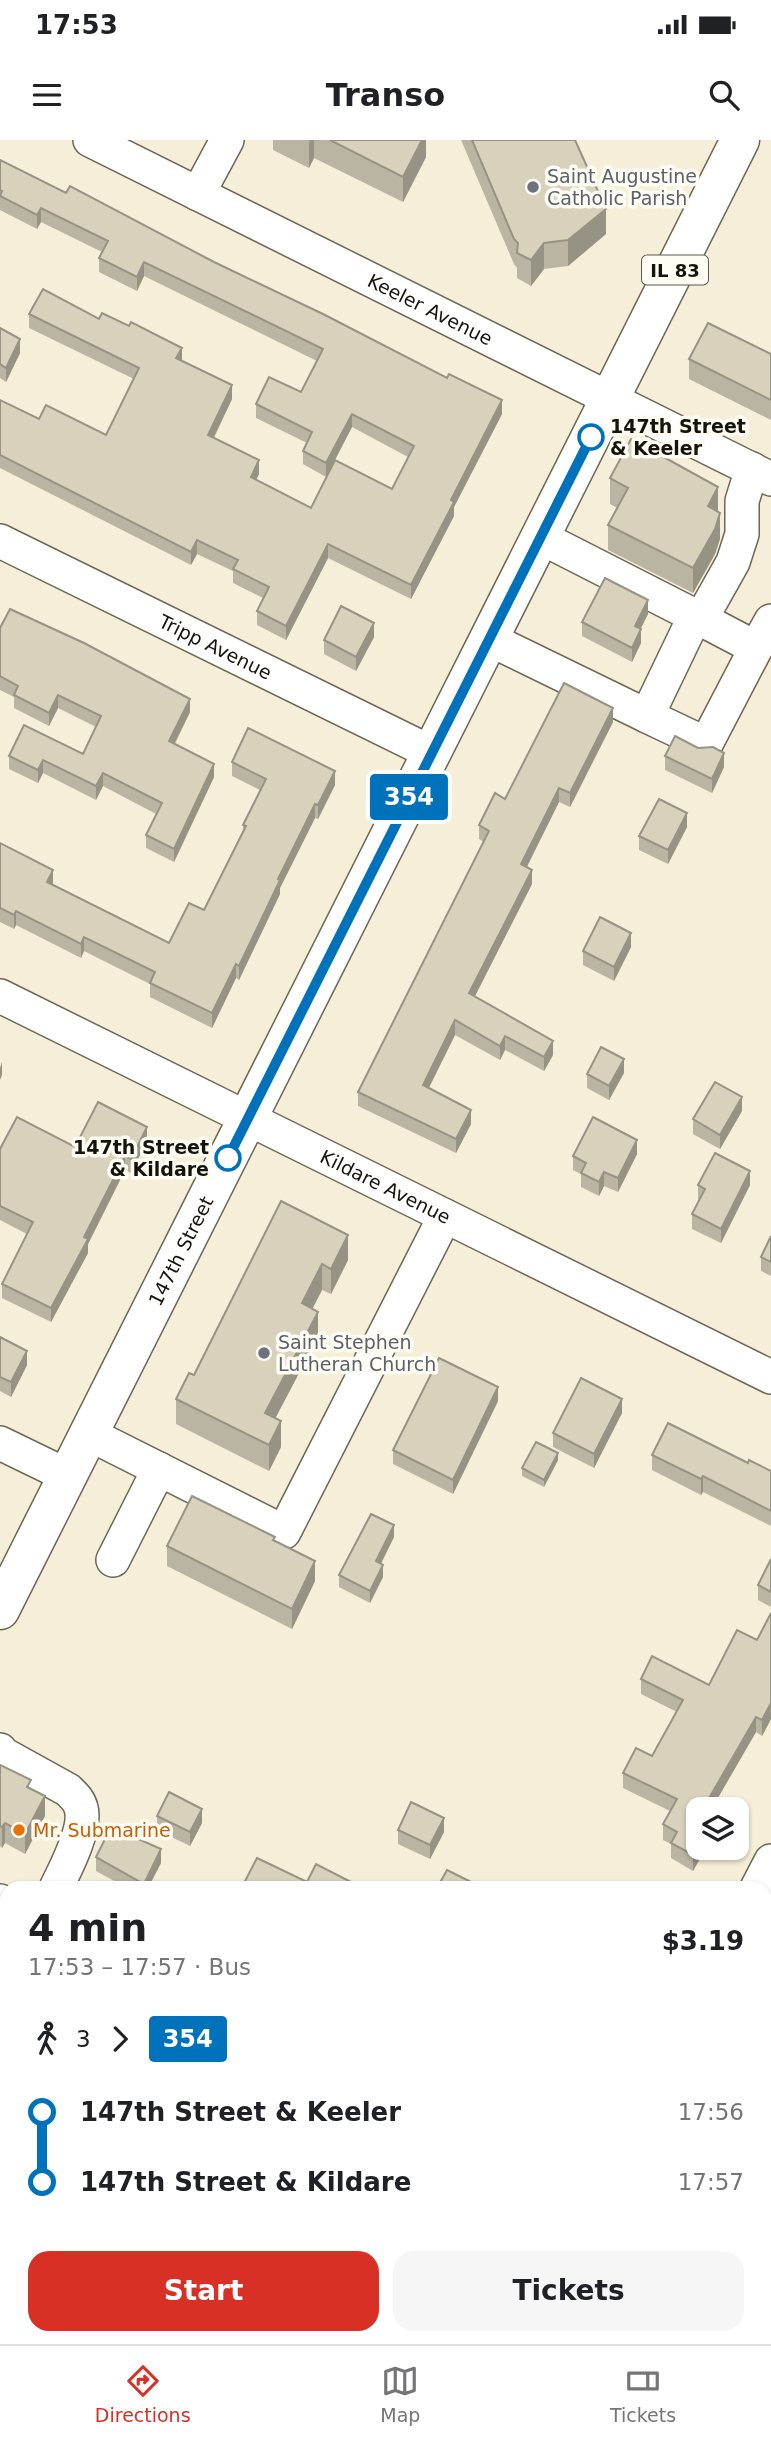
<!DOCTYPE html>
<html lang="en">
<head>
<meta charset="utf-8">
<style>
	body { margin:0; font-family:"DejaVu Sans",sans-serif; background:#f6f6f6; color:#202124; height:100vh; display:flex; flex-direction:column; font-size:26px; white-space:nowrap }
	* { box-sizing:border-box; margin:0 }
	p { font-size:23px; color:#757577 }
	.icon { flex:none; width:38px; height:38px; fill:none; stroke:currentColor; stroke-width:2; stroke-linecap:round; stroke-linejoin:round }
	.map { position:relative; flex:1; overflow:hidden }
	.details { position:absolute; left:0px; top:1741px; width:772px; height:464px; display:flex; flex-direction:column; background:#fff; border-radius:21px 21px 0 0; box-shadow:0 2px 5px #0004 }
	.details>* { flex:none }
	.badge { padding:0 14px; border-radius:5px; font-size:24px; line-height:46px }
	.fabs { position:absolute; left:686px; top:1657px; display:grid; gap:14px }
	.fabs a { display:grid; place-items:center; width:63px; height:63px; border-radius:14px; background:#fff; box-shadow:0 2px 5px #0004; font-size:35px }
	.map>.badge { position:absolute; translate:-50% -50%; box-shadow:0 0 0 4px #fff }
	.legs { display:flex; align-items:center; gap:10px; height:77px; padding:0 28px; font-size:23px }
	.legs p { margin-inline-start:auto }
	.headline { display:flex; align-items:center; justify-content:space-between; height:119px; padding:0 28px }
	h1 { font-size:38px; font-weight:700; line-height:52px }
	.action { display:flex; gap:14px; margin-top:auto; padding:14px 28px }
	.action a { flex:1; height:80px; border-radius:21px; background:#d93025; color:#fff; font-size:28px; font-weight:700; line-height:80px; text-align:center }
	.action a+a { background:#f6f6f6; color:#202124 }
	ul { padding:0 28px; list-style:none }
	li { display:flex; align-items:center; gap:24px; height:70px; font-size:26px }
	li i { display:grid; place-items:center; width:10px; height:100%; margin:0 9px; background:currentColor }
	li i::after { content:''; width:18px; height:18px; margin:-9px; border:5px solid; border-radius:50%; background:#fff }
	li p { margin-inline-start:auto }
	li:first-child i { background:linear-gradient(#0000 50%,currentColor 0) }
	li:last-child i { background:linear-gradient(currentColor 50%,#0000 0) }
	.status { display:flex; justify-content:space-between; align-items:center; height:49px; padding:0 35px; background:#fff; direction:ltr }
	.status svg { height:19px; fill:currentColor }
	header { display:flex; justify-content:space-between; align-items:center; height:91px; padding:0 28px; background:#fff; font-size:32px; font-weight:700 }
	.tabs { display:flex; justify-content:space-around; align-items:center; height:98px; border-top:2px solid #e0e0e0; background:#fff; font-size:19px; color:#757577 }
	.tabs a { display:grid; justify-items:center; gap:4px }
	.tabs .selected { color:#d93025 }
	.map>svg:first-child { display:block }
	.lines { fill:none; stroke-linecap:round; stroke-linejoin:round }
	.minor-casing { stroke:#6c6653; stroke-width:36 }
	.major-casing { stroke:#6c6653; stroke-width:41 }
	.minor { stroke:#fff; stroke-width:33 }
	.major { stroke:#fff; stroke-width:38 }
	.wall { fill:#bab5a3; fill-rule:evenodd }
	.shaded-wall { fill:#979384 }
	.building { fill:#d8d2bd; stroke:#979384; stroke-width:2 }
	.line-1-casing { stroke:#fff; stroke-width:16 }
	.line-1 { stroke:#0072bc; stroke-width:10 }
	.worship-dot { fill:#6b7280; stroke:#fefcf3; stroke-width:2.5 }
	.stop-1-dot { fill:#fff; stroke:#0072bc; stroke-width:3.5 }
	.food-dot { fill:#e8710a; stroke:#fefcf3; stroke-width:2.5 }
	.labels { text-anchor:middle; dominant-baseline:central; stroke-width:7; stroke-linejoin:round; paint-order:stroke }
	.shield { fill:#fefcf3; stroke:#5b5951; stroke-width:2 }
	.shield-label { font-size:18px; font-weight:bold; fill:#15130b }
	.worship-label { font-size:19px; fill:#5b616d; stroke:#fefcf3; text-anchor:start }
	.street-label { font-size:19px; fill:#15130b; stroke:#fefcf3 }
	.stop-label { font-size:19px; font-weight:bold; fill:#15130b; stroke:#fefcf3; text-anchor:start }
	.food-label { font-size:19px; fill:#c56008; stroke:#fefcf3; text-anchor:start }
</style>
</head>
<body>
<div class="status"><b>17:53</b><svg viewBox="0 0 49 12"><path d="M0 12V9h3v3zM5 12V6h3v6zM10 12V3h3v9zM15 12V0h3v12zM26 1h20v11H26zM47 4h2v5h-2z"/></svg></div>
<header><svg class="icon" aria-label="menu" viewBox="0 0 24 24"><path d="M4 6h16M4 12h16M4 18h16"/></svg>Transo<svg class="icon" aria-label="search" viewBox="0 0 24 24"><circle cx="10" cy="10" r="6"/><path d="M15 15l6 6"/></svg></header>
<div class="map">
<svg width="771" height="2204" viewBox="0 0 771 2204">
	<rect width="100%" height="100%" fill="#f5eed9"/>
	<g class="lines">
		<defs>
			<g id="minor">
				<path id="s1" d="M90,0L771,339"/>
				<path d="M198,54L227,0"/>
				<path id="s2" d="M0,401L432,613"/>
				<path d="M695,476L756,508L771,481"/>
				<path d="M701,479L733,422L742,394V361L752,329"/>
				<path d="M489,499L647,576L695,476L540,397"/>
				<path d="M647,576L706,604L756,508"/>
				<path id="s3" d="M0,856L771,1237"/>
				<path d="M89,1294L284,1392L445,1076"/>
				<path d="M0,1303L68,1336"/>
				<path d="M113,1420L159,1329"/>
				<path d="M0,1610L3,1614L68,1650C74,1656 79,1660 81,1668C87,1688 65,1730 56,1748"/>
				<path d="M757,1748L771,1721"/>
				<path d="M0,1761L7,1764"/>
				<path d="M765,2138L771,2141"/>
				<path d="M527,2204L530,2198"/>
			</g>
			<g id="major">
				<path id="s4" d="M0,1470L740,0"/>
			</g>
		</defs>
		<!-- minor casing -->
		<use href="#minor" class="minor-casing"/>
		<!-- major casing -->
		<use href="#major" class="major-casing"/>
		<!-- minor -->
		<use href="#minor" class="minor"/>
		<!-- major -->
		<use href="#major" class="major"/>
	</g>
	<!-- wall -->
	<g class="wall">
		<path d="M273,0H426V17L403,62L314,18L309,28L273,10Z"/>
		<path d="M461,0H575L606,94L568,126L544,129L531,146L517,138V128L514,124Z"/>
		<path d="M0,20L502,274L454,367V376L411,459L328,418L286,500L257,485V471L263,458L233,443V431L197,414L191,425L0,328V260L39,279L106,295L134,239L29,188V174L99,179L182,221L232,259L214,298L259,334L256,340L311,368L326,337L303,324V311L307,303L256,278V264L301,252L317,221L144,136L137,151L99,132V118L102,112L41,82L37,89L0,70ZM352,287L408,317L392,349L335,320Z"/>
		<path d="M0,188L20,213L6,242L0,238Z"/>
		<path d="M771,214V280L689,239V219Z"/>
		<path d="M610,338L720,399L715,414L693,453L608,410V385L617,368L610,364Z"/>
		<path d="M648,474L640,489L641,503L632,522L582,496V482Z"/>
		<path d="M0,488L190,572L175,604L214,637L174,722L146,708V695L156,674L103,646L96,660L43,633L38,643L9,629V616L83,614L96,587L58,568L49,586L14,568V557L0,550Z"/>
		<path d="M374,497L356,531L324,514V500Z"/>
		<path d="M613,582L570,667L559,662L527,727L532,744L474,857L553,915L544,931L505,910L500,920L455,895L428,948L471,984L456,1013L358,966V952L484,702L479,699V685L505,659Z"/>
		<path d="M665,616L724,627L712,653L665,630Z"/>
		<path d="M232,622L335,645L318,679L315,678L280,748V754L239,840L236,838L212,888L150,857V844L84,811L81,818L16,785L14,789L0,782V703L53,745L169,803L204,770L243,691V685L260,650L232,636Z"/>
		<path d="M687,687L668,724L639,710V696Z"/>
		<path d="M631,807L614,841L583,825V811Z"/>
		<path d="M624,933L609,960L587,948V934Z"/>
		<path d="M742,971L720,1009L693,994V979Z"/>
		<path d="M147,1001L131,1033L125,1030L88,1104V1113L51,1182L2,1158V1144L27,1094L0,1080V1009L75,1007Z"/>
		<path d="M637,1014L618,1052L604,1046L599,1056L581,1047V1034L573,1030V1016Z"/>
		<path d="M698,1045H750L721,1103L692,1089V1074L699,1060L698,1059Z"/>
		<path d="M281,1061L348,1120L331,1154L322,1150L312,1169L318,1197L275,1278L281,1307L269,1331L176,1284V1259L194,1235Z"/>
		<path d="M771,1096V1136L761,1131V1117Z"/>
		<path d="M0,1197L27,1225L11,1257L0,1251Z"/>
		<path d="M498,1261L453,1354L393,1324V1310Z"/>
		<path d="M622,1273L594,1328L553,1307V1293Z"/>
		<path d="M652,1315L748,1323L771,1331V1386L703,1352L701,1355L652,1330Z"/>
		<path d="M558,1320L544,1347L522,1336V1328Z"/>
		<path d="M394,1397L381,1424L383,1437L370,1463L339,1447V1435Z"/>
		<path d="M167,1406L315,1441L292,1489L167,1426Z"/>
		<path d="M771,1419V1467L758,1460V1445Z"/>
		<path d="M771,1473V1579L762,1596L756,1592L714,1664L720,1670L698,1708H706L693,1731L671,1718V1704L663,1700V1684L670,1671L623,1648V1633L652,1616L677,1572L641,1554V1539L709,1545L757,1500Z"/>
		<path d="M0,1625L31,1648L45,1676L25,1714L5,1703L2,1708L0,1706Z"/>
		<path d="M157,1676L202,1683L190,1706L157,1690Z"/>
		<path d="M398,1690L444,1692L430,1719L398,1704Z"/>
		<path d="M96,1717L161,1723L148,1748H127L96,1731Z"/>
		<path d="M307,1742L351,1748H244V1743Z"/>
		<path d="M0,1855L7,1858V1915L0,1911Z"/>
		<path d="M765,1869L771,1870V2029L765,2026Z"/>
		<path d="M657,2198H694L691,2204H669Z"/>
	</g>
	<!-- shaded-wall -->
	<g class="shaded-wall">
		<path d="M310,0H314V18L309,28V2Z"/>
		<path d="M422,0H426V17L403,62V37Z"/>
		<path d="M41,68V82L37,89V75Z"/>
		<path d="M606,69V94L568,126V100Z"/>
		<path d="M544,103V129L531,146V120Z"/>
		<path d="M144,122V136L137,151V137Z"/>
		<path d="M20,199V213L6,242V228Z"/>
		<path d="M182,208V222L176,218Z"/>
		<path d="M232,245V259L208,309V295Z"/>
		<path d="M502,260V274L454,367V376L411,459V445L451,360Z"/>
		<path d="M352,274V287L326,337V323Z"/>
		<path d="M259,320V334L251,351V337Z"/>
		<path d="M718,347V373L708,366Z"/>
		<path d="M720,373V399L715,414L693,453V428Z"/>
		<path d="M197,400V414L191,425V412Z"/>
		<path d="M328,404V418L286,500V486Z"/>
		<path d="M648,460V474L635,500V486Z"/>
		<path d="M374,483V497L356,531V517Z"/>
		<path d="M641,489V503L632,522V508Z"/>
		<path d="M58,555V568L49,586V573Z"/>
		<path d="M190,559V572L169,614V601Z"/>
		<path d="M613,568V582L570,667V653Z"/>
		<path d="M724,613V627L712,653V639Z"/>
		<path d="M43,620V633L38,643V630Z"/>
		<path d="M214,624V637L174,722V709Z"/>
		<path d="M335,631V645L318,679V665Z"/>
		<path d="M103,633V646L96,660V646Z"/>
		<path d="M559,648V662L521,738V724Z"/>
		<path d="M315,664V678L280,748V754L239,840V826L278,739Z"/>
		<path d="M687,673V687L668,724V710Z"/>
		<path d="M53,730V744L47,742Z"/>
		<path d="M532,730V744L469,868V853Z"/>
		<path d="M16,771V785L14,789V775Z"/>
		<path d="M631,793V807L614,841V827Z"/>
		<path d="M84,797V811L81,818V804Z"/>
		<path d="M236,824V838L212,888V873Z"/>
		<path d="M455,880V895L423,960V945Z"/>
		<path d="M505,896V910L500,920V906Z"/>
		<path d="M553,901V915L544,931V917Z"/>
		<path d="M624,919V933L609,960V946Z"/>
		<path d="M2,922V935L0,940V928Z"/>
		<path d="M742,957V971L720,1009V995Z"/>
		<path d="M471,970V984L456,1013V999Z"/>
		<path d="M147,987V1001L131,1033V1019Z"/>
		<path d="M637,1000V1014L618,1052V1038Z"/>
		<path d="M125,1016V1030L88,1104V1113L51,1182V1168L84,1097Z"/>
		<path d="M750,1031V1045L721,1103V1089Z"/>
		<path d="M604,1032V1046L599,1056V1042Z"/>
		<path d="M348,1095V1120L331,1154V1129Z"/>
		<path d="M322,1124V1150L302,1189V1163Z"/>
		<path d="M318,1172V1197L265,1298V1273Z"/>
		<path d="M27,1211V1225L11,1257V1242Z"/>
		<path d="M498,1247V1261L453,1354V1340Z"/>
		<path d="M622,1259V1273L594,1328V1314Z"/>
		<path d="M281,1281V1307L269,1331V1305Z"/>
		<path d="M558,1313V1320L544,1347V1340Z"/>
		<path d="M703,1336V1352L701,1355V1339Z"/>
		<path d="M394,1385V1397L376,1433V1421Z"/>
		<path d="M315,1421V1441L292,1489V1469Z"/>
		<path d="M383,1425V1437L370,1463V1451Z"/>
		<path d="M771,1563V1579L762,1596V1580Z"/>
		<path d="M756,1577V1592L711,1670L708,1660Z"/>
		<path d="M45,1656V1676L25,1714V1694Z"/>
		<path d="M202,1669V1683L190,1706V1692Z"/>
		<path d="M444,1678V1692L430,1719V1705Z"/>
		<path d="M5,1683V1703L2,1708V1687Z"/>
		<path d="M698,1706V1708H706L693,1731V1715Z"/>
		<path d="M161,1709V1723L148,1748H144V1744Z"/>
		<path d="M687,2198H694L691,2204H687Z"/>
	</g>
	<!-- building -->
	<g class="building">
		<path d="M330,0H422L403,37Z"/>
		<path d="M472,0H575L606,69L568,100L544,103L531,120L517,113L518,103L514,99Z"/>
		<path d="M0,20L66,53L70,46L214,122L323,174L447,238L449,234L502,260L451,360L454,362L411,445L328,404L286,486L257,471L269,447L233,429L238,420L197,400L191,412L0,315V260L39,279L46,265L106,295L139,228L29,174L43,149L99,179L102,173L129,186L131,182L182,208L176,218L232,245L208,295L259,320L251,337L311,368L335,320L392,349L414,306L352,274L326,323L303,311L312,292L256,264L269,237L301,252L323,209L144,122L137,137L99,118L108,101L41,68L37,75L0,56L2,51L0,50Z"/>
		<path d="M708,183L771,214V260L689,219Z"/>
		<path d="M0,188L20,199L6,228L0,224Z"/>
		<path d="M631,299L718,347L708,366L720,373L715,389L693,428L608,385L628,348L610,338Z"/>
		<path d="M605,438L648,460L635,486L641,489L632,508L582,482Z"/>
		<path d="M341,466L374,483L356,517L324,500Z"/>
		<path d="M10,469L84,503L190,559L169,601L214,624L174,709L146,695L162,663L103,633L96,646L43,620L38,630L9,616L24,585L83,614L101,576L58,555L49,573L14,555L18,546L0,536V488Z"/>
		<path d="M564,543L613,568L570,653L559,648L521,724L532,730L469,853L553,901L544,917L505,896L500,906L455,880L423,945L471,970L456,999L358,952L489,691L479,685L495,653L505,659Z"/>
		<path d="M248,588L335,631L318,665L315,664L278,739L280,740L239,826L236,824L212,873L150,843L155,832L84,797L81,804L16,771L14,775L0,768V703L53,730L47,742L169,803L189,763L204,770L246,686L243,685L266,639L232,622Z"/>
		<path d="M675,596L698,608L713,607L724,613L712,639L665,616Z"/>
		<path d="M659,659L687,673L668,710L639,696Z"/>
		<path d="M600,777L631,793L614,827L583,811Z"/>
		<path d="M601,907L624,919L609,946L587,934Z"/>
		<path d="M715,942L742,957L720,995L693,979Z"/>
		<path d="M98,962L147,987L131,1019L125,1016L84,1097L88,1099L51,1168L2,1144L33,1082L0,1066V1009L17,977L75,1007Z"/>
		<path d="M593,977L637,1000L618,1038L604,1032L599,1042L581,1033L586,1023L573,1016Z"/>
		<path d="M715,1013L750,1031L721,1089L692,1074L705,1049L698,1045Z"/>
		<path d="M281,1061L348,1095L331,1129L322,1124L302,1163L318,1172L265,1273L281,1281L269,1305L176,1259L189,1233L194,1235Z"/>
		<path d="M771,1096V1122L761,1117Z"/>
		<path d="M0,1197L27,1211L11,1242L0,1237Z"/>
		<path d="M439,1218L498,1247L453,1340L393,1310Z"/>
		<path d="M581,1238L622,1259L594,1314L553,1293Z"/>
		<path d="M668,1283L748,1323L749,1320L771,1331V1371L703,1336L701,1339L652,1315Z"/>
		<path d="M536,1302L558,1313L544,1340L522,1328Z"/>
		<path d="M192,1356L275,1397L273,1400L315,1421L292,1469L167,1406Z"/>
		<path d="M371,1374L394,1385L376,1421L383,1425L370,1451L339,1435Z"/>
		<path d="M771,1419V1452L758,1445Z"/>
		<path d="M771,1473V1563L762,1580L756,1577L708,1660L720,1667L719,1670H698V1706L693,1715L671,1703L677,1692L663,1684L677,1659L623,1633L636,1608L652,1616L683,1560L641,1539L652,1516L709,1545L737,1490L757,1500Z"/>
		<path d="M0,1625L31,1640L27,1647L45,1656L25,1694L5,1683L2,1687L0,1686Z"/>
		<path d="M169,1652L202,1669L190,1692L157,1676Z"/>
		<path d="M411,1662L444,1678L430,1705L398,1690Z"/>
		<path d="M111,1687L161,1709L144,1744L96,1717Z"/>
		<path d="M257,1718L307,1742L316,1724L351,1742L348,1748H255L244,1743Z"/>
		<path d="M447,1730L473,1743L470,1748H437Z"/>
		<path d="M0,1855L7,1858V1901L0,1897Z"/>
		<path d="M765,1868L771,1870V2015L765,2012Z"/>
		<path d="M712,2198L723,2204H709Z"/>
		<path d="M389,2200L398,2204H387Z"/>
	</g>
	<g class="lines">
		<defs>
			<path id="line-1" d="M228,1018L591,297"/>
		</defs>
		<!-- line-1 casing -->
		<use href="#line-1" class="line-1-casing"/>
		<!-- line-1 -->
		<use href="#line-1" class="line-1"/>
	</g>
	<!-- markers -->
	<g class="worship-dot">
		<circle cx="533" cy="47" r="7"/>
		<circle cx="264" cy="1213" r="7"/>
	</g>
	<g class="stop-1-dot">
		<circle cx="591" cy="297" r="12"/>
		<circle cx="228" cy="1018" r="12"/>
	</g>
	<circle class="food-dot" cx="19" cy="1690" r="7"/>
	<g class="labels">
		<!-- shield labels -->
		<rect class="shield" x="642" y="115.5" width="66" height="29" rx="5"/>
		<g class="shield-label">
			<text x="675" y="130">IL 83</text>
		</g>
		<!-- worship labels -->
		<g class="worship-label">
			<text x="547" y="36">Saint Augustine<tspan x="547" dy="22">Catholic Parish</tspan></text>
			<text x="278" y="1202">Saint Stephen<tspan x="278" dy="22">Lutheran Church</tspan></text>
		</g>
		<!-- street labels -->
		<g class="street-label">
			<text stroke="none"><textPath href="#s1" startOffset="380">Keeler Avenue</textPath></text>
			<text stroke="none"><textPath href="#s2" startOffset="240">Tripp Avenue</textPath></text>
			<text stroke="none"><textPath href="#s3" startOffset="430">Kildare Avenue</textPath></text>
			<text stroke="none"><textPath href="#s4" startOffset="402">147th Street</textPath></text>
		</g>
		<!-- stop labels -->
		<g class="stop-label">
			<text x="610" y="286">147th Street<tspan x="610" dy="22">&amp; Keeler</tspan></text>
			<text x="209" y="1007" text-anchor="end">147th Street<tspan x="209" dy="22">&amp; Kildare</tspan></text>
		</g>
		<!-- food labels -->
		<g class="food-label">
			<text x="33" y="1690">Mr. Submarine</text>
		</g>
	</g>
</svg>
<div class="fabs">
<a><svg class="icon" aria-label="layers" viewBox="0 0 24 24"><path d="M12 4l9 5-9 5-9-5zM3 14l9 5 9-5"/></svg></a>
</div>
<b class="badge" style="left:409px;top:657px;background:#0072bc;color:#fff">354</b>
<section class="details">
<div class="headline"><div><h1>4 min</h1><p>17:53 – 17:57 · Bus</p></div><b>$3.19</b></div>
<div class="legs"><svg class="icon" aria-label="walk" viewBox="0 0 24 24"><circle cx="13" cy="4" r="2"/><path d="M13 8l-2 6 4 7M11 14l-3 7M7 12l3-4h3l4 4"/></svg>3<svg class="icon" aria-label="forward" viewBox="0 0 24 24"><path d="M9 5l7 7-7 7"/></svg><b class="badge" style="background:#0072bc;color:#fff">354</b></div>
<ul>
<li><i style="color:#0072bc"></i><b>147th Street &amp; Keeler</b><p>17:56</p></li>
<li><i style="color:#0072bc"></i><b>147th Street &amp; Kildare</b><p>17:57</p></li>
</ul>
<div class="action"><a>Start</a><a>Tickets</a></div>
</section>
</div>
<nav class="tabs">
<a class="selected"><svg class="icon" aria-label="directions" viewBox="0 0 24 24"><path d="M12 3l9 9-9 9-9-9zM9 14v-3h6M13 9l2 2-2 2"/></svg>Directions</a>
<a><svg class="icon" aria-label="map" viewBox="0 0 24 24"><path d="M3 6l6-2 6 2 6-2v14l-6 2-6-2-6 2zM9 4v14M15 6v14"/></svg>Map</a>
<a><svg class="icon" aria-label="tickets" viewBox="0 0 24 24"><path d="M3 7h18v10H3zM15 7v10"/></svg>Tickets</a>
</nav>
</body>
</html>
